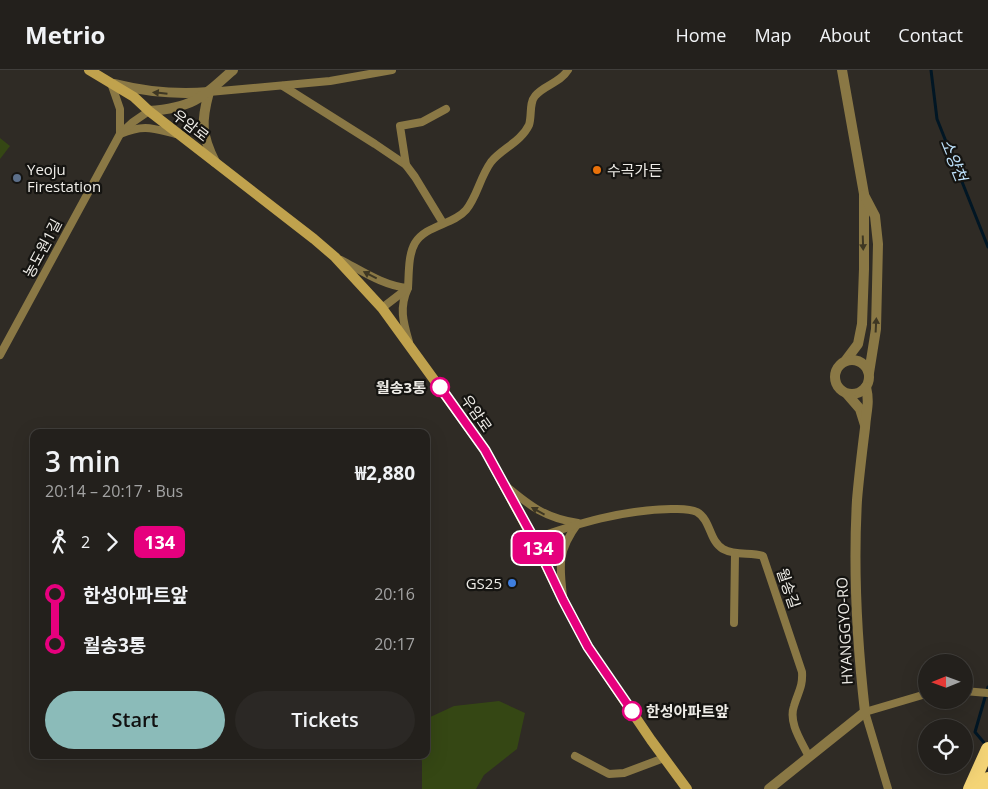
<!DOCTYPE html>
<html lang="en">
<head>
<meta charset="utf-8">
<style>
	body { margin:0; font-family:"Open Sans","Noto Sans KR",sans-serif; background:#2b2825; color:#f1f3f6; height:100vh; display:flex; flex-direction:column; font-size:19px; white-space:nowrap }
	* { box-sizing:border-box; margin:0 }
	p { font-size:16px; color:#a3a3a3 }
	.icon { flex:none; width:28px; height:28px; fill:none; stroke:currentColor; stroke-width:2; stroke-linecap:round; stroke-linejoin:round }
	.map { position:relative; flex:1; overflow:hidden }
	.sheet { position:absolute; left:30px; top:359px; width:400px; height:330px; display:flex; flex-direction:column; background:#23201c; border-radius:10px; box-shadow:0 5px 20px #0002,0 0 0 1px #403e3b }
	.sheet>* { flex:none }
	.badge { padding:0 10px; border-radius:8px; font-size:18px; line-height:32px }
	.needle { width:32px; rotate:269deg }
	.fabs { position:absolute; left:918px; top:584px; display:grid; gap:10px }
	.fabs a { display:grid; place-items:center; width:55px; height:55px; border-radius:50%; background:#23201c; box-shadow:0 5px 20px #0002,0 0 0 1px #403e3b; font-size:25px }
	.map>.badge { position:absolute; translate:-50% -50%; box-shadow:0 0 0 2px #fff }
	.legs { display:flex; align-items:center; gap:8px; height:55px; padding:0 15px; font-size:16px }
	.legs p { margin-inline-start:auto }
	.summary { display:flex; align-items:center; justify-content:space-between; height:85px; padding:0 15px }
	h1 { font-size:28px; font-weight:600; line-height:38px }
	.primary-button { display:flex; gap:10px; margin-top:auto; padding:10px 15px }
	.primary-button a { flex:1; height:58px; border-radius:30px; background:#8bbbb9; color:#111; font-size:20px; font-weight:600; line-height:58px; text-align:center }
	.primary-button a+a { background:#2b2825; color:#f1f3f6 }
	ul { padding:0 15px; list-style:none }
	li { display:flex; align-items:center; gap:18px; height:50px; font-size:19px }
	li i { display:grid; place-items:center; width:8px; height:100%; margin:0 6px; background:currentColor }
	li i::after { content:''; width:12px; height:12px; margin:-6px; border:4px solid; border-radius:50%; background:#23201c }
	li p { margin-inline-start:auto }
	li:first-child i { background:linear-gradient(#0000 50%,currentColor 0) }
	li:last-child i { background:linear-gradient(currentColor 50%,#0000 0) }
	header { display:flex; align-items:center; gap:30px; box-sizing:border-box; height:70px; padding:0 25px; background:#23201c; border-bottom:1px solid #403e3b }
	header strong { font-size:24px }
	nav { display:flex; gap:28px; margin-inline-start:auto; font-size:18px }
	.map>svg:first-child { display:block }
	.green { fill:#354714 }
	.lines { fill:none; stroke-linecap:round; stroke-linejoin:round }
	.stream { stroke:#011624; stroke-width:3 }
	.minor { stroke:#8a7845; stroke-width:8 }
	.tertiary { stroke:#8a7845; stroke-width:10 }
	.secondary { stroke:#c0a24d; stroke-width:10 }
	.trunk { stroke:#f4d476; stroke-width:14 }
	.oneway { fill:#3e3723 }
	.line-1-casing { stroke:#fff; stroke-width:11 }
	.line-1 { stroke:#e6007e; stroke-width:8 }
	.food-dot { fill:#e8710a; stroke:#151411; stroke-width:2 }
	.service-dot { fill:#5c6f8a; stroke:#151411; stroke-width:2 }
	.stop-1-dot { fill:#fff; stroke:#e6007e; stroke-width:2.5 }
	.shop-dot { fill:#3f7fe0; stroke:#151411; stroke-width:2 }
	.labels { text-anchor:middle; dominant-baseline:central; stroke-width:4.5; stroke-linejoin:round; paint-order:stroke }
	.street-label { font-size:15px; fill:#eeece7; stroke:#151411 }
	.poi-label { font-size:15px; fill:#eeece7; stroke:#151411; text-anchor:start }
	.stop-label { font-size:15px; font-weight:bold; fill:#eeece7; stroke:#151411; text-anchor:end }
	.water-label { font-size:16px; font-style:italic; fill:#bfe3fd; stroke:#151411 }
</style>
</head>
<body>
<header>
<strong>Metrio</strong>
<nav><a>Home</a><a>Map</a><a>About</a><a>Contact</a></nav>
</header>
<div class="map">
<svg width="988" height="719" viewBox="0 0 988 719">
	<rect width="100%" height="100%" fill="#2f2b25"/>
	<!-- green -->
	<g class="green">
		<path d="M0,68L10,76L0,89Z"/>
		<path d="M499,631L525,643L517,679L484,705L476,719H422V691L419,685H426V649L454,636Z"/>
	</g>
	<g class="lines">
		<!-- stream -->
		<g class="stream">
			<path d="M931,0L937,49L988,177"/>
			<path d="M986,675L975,662L988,617"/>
		</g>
		<!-- minor -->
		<g class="minor">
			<path d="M111,13L120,39V64C144,54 152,58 176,64"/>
			<path d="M283,16L375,74L406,95L415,107L443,153"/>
			<path d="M209,22L330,11L392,0"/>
			<path d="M406,95L400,56L422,52L446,39"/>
			<path d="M341,190C362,201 384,216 408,218C399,237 403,252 409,272"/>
			<path d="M382,238L408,218C409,204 408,185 415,173C426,155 453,155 466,140C477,127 480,107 491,92C501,79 521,72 529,55C532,46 529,33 535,26C544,15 560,13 568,0"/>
			<path d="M0,285L120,64L133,52L149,41"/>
			<path d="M506,416C530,436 545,448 578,453C558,480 559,494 563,526"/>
			<path d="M533,469C579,453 622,440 671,439C679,439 689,438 697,442C711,450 709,471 723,479C736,486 750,482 763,486L802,602C803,617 798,622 794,636C788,653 802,672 809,687"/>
			<path d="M734,553L735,484"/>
			<path d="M964,621L988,623"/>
			<path d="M575,686L609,704L624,703L664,688"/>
			<path d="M888,719L865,642L926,624"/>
		</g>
		<!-- tertiary -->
		<g class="tertiary">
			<path d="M842,0L864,124V199L862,254L858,274L846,290"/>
			<path d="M115,14C147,22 176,25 209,22C201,52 201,64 215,92"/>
			<path d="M149,41C192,38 202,28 233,0"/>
			<path d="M864,125L875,146L878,174L876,259L869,303"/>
			<circle cx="852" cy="307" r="17"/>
			<path d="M847,324L860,339L865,355"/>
			<path d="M769,719L865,642C857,572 853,501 857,430C859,406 862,382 865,358C866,341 870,334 866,317"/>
		</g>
		<!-- secondary -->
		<path class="secondary" d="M89,0L134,27L149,41L314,169L335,187L382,238L485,380L533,469L563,530L588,577L651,670L687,719"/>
		<!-- trunk -->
		<g class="trunk">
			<path d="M970,719L988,679"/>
			<path d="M984,719L988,709"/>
		</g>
	</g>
	<!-- one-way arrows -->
	<defs><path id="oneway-solid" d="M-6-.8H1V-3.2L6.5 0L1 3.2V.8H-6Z" transform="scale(1.25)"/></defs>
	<g class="oneway">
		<use href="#oneway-solid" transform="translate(160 23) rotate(-174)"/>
		<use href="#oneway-solid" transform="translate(863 173) rotate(88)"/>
		<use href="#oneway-solid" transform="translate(370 205) rotate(-153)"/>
		<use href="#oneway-solid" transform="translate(876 255) rotate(-87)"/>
		<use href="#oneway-solid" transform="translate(538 441) rotate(-151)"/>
	</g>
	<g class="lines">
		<defs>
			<path id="line-1" d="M440,317L485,380L534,469L563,530L588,577L632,641"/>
		</defs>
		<!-- line-1 casing -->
		<use href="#line-1" class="line-1-casing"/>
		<!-- line-1 -->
		<use href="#line-1" class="line-1"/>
	</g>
	<!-- markers -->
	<circle class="food-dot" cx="597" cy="100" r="5"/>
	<circle class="service-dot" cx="17" cy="108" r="5"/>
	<g class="stop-1-dot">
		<circle cx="440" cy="317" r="9"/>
		<circle cx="632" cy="641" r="9"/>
	</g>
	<circle class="shop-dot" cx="512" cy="513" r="5"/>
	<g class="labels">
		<!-- street labels -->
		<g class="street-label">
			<text transform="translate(191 55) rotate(38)">우암로</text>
			<text transform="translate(42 178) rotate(-62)">농도원1길</text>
			<text transform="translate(477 343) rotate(55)">우암로</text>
			<text transform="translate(789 518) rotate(71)">월송길</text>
			<text transform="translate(844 561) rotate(-93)">HYANGGYO-RO</text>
		</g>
		<!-- poi labels -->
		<g class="poi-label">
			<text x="27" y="99">Yeoju<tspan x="27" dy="17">Firestation</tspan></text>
			<text x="607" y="100">수곡가든</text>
			<text x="502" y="513" text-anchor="end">GS25</text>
		</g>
		<!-- stop labels -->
		<g class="stop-label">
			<text x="426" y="317">월송3통</text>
			<text x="646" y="641" text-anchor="start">한성아파트앞</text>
		</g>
		<!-- water labels -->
		<g class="water-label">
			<text transform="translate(954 90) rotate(68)">소양천</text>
		</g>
	</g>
</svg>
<div class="fabs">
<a><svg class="needle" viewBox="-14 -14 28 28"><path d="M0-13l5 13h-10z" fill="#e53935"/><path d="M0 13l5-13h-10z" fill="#a3a3a3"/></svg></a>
<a><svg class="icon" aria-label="locate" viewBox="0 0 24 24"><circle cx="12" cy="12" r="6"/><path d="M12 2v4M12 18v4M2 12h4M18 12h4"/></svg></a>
</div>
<b class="badge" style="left:538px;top:478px;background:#e6007e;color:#fff">134</b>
<section class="sheet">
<div class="summary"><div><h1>3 min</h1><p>20:14 – 20:17 · Bus</p></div><b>₩2,880</b></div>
<div class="legs"><svg class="icon" aria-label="walk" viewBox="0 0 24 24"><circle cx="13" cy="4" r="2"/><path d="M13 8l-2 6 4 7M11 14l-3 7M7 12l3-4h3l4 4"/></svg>2<svg class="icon" aria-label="forward" viewBox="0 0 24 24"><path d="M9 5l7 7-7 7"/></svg><b class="badge" style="background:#e6007e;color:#fff">134</b></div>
<ul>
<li><i style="color:#e6007e"></i><b>한성아파트앞</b><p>20:16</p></li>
<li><i style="color:#e6007e"></i><b>월송3통</b><p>20:17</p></li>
</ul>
<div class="primary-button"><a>Start</a><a>Tickets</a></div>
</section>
</div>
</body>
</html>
